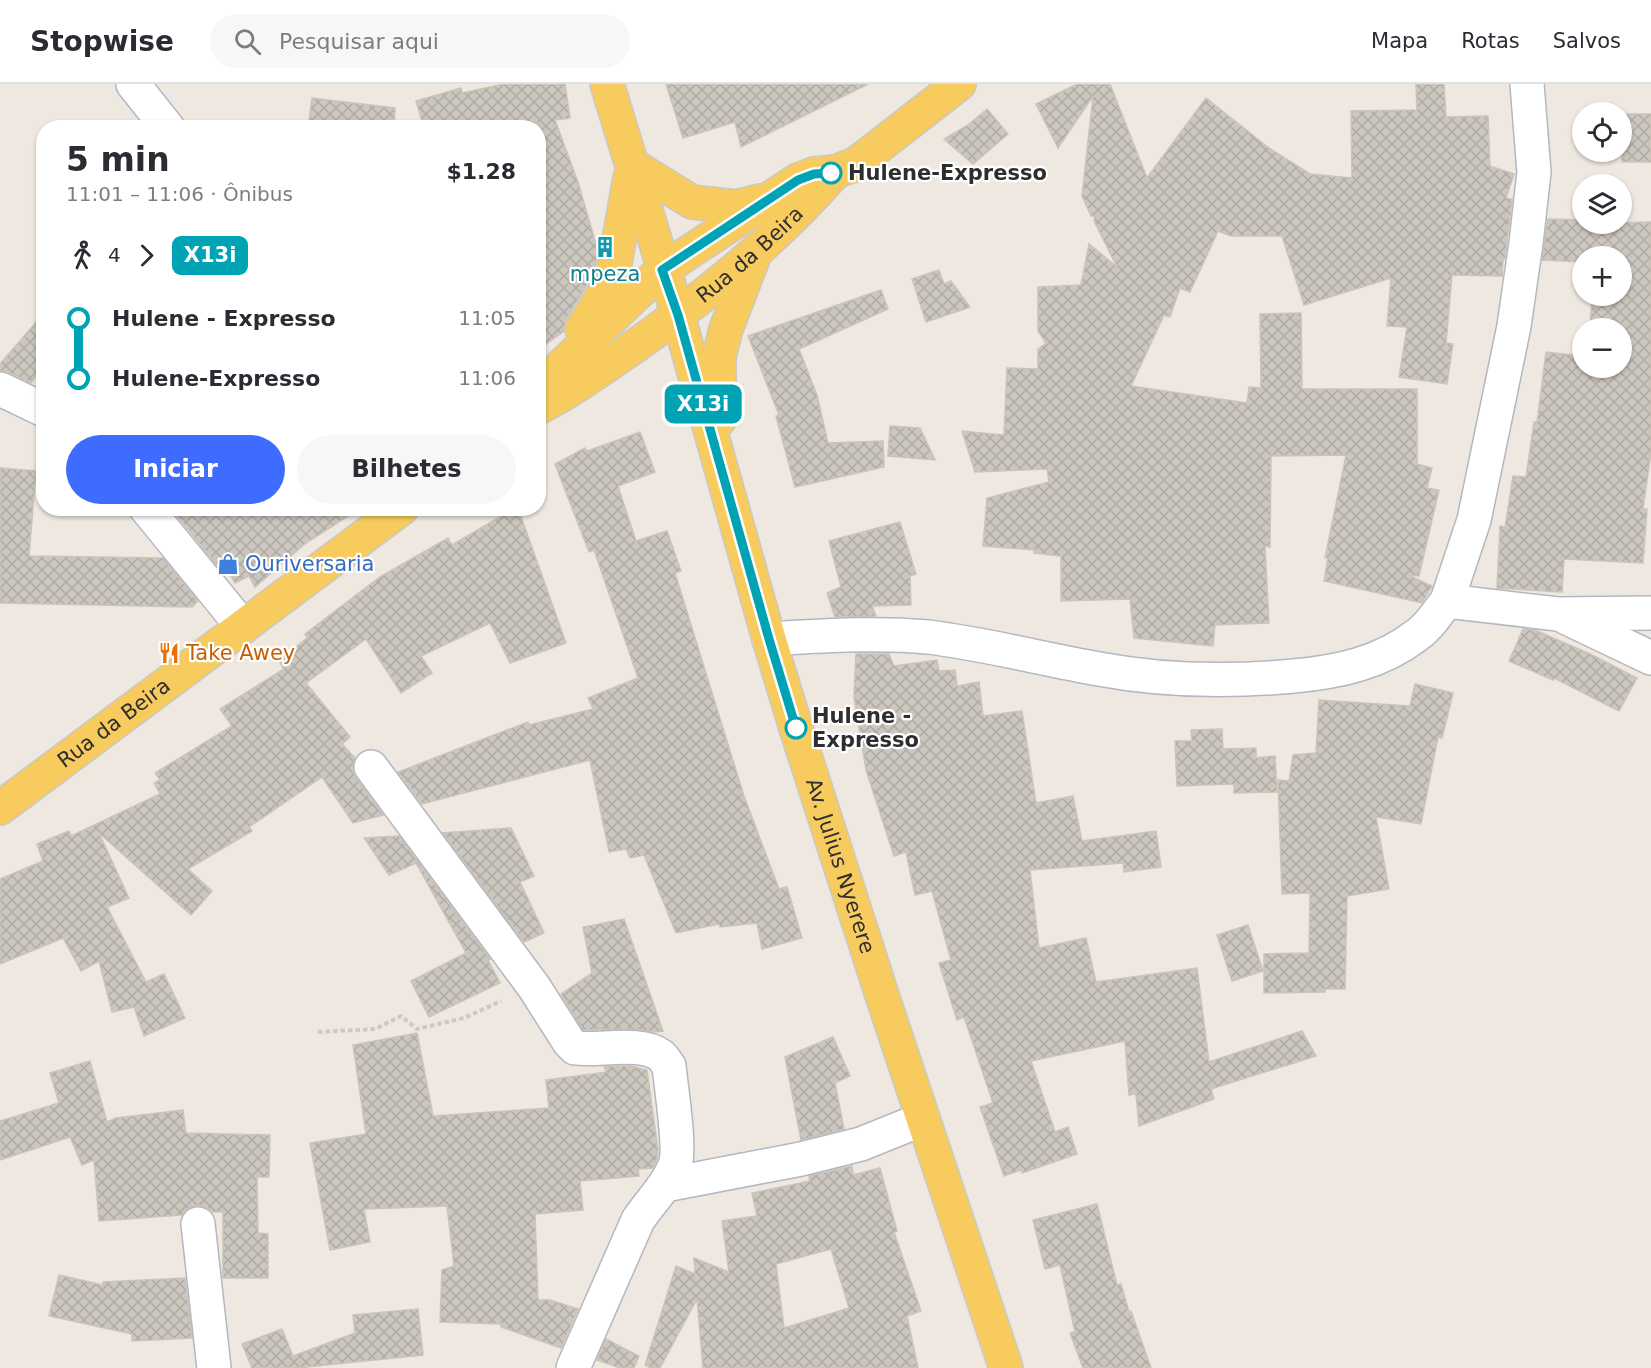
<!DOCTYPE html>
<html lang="pt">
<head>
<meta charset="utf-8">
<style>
	body { margin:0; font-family:"DejaVu Sans",sans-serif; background:#f7f7f7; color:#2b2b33; height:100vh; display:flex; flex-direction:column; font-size:22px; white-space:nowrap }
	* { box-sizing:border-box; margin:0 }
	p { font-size:20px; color:#7c7c81 }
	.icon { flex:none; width:33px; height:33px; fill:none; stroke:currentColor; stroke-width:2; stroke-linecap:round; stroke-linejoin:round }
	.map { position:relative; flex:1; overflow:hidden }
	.panel { position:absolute; left:36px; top:36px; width:510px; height:396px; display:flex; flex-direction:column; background:#fff; border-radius:24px; box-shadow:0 2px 4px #0004 }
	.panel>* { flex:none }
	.badge { padding:0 12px; border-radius:9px; font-size:21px; line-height:39px }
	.buttons { position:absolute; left:1572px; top:18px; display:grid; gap:12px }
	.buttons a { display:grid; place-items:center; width:60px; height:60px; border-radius:50%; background:#fff; box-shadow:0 2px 4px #0004; font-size:30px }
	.map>.badge { position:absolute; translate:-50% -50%; box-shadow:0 0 0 3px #fff }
	.legs { display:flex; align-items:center; gap:9px; height:66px; padding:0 30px; font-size:20px }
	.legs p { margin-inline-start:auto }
	.summary { display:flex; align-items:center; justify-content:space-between; height:102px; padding:0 30px }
	h1 { font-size:33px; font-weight:600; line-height:45px }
	.cta { display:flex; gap:12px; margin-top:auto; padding:12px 30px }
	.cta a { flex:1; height:69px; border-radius:36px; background:#3e6cff; color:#fff; font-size:24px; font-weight:600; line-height:69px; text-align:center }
	.cta a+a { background:#f7f7f7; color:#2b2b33 }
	ul { padding:0 30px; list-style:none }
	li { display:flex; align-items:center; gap:21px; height:60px; font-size:22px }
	li i { display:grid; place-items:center; width:9px; height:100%; margin:0 8px; background:currentColor }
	li i::after { content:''; width:15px; height:15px; margin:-8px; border:4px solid; border-radius:50%; background:#fff }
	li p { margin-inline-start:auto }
	li:first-child i { background:linear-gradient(#0000 50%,currentColor 0) }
	li:last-child i { background:linear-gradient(currentColor 50%,#0000 0) }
	header { display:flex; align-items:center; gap:36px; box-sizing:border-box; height:84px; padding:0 30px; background:#fff; border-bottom:2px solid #e1e1e2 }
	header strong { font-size:28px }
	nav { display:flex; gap:33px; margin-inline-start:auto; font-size:21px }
	.search { width:420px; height:54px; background:#f7f7f7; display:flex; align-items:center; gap:15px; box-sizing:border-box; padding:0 21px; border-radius:33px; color:#7c7c81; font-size:22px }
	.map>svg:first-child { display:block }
	.building { fill:url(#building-cross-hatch); stroke:#cbc4b9; stroke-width:1.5; fill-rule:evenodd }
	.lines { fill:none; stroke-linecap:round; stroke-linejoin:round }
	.minor-casing { stroke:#b4b7c1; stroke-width:36 }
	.major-casing { stroke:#c9c9c9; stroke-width:36 }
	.path { stroke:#c9c9c9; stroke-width:4; stroke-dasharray:4.5 3; stroke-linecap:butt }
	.minor { stroke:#fff; stroke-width:33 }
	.major { stroke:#f7cb5d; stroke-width:33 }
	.line-1-casing { stroke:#fff; stroke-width:14 }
	.line-1 { stroke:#00a3b4; stroke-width:9 }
	.stop-1-dot { fill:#fff; stroke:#00a3b4; stroke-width:3 }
	.labels { text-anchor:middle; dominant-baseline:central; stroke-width:4.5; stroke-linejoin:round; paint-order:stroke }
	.stop-label { font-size:21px; font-weight:bold; fill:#2e2e2e; stroke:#fff; text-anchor:start }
	.street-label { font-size:21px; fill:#2e2e2e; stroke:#fff }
	.culture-label { font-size:21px; fill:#0d838f; stroke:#fff }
	.shop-label { font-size:21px; fill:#366cbe; stroke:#fff; text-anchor:start }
	.food-label { font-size:21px; fill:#c56008; stroke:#fff; text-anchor:start }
</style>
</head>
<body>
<header>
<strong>Stopwise</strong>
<div class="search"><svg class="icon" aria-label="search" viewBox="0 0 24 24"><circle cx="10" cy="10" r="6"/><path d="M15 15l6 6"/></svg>Pesquisar aqui</div>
<nav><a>Mapa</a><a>Rotas</a><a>Salvos</a></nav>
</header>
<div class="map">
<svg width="1651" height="1284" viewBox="0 0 1651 1284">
	<defs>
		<pattern id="building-cross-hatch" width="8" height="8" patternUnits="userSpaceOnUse" patternTransform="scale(1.5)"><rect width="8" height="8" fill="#cbc6be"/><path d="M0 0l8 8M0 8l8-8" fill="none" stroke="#afaaa4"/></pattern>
	</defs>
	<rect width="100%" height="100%" fill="#efe8e0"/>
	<!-- building -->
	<g class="building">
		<path d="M504,0H565L570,34L555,36L578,98L598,167L594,189L566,235L564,247L538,266V39L511,44H424L416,17L461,4L462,9Z"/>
		<path d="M666,0H868L741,63L735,38L683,54Z"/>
		<path d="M1077,0H1110L1147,94L1206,14L1269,64L1310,90L1352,94L1351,27L1417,26L1416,0H1444L1446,33L1488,32L1490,82L1514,90L1506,114L1512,115L1505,175H1503L1502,192L1452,191L1446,259L1453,260L1447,300L1399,293L1407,243L1387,242L1391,194L1304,221L1282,152H1231L1218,147L1190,208L1180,204L1170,233L1164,231L1131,302L1247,319L1249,303L1261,304L1260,230L1301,229L1302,305H1417V380L1432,384L1427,404L1439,406L1419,492L1408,491L1432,502L1422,519L1324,497L1328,474H1325L1346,371L1271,372L1270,463L1265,462L1269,539L1215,541L1213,562L1134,554L1130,515L1061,517V472L1034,469V466L983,462L987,414L1049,398L1047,385L975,388L962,347L1004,351L1007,284L1038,285V265L1046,259L1038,247V203L1081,201L1089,160L1117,183L1094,137L1095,132H1091L1082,112L1093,12L1058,64L1036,20Z"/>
		<path d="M312,14L395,24L394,44H308Z"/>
		<path d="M987,25L1008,50L973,80L944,55L968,41Z"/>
		<rect x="1622" y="30" width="29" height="48"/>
		<path d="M1548,135L1582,136V140L1651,138V368L1643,425H1647L1643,479L1564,475L1562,508L1497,504L1500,442L1505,443L1513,392L1526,393L1534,338H1537L1546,268L1582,272V284H1622V244H1590L1592,212H1622V172H1582V178L1542,176Z"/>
		<path d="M939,186L944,200L951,197L970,223L926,238L912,195Z"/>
		<path d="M881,206L888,225L799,265L817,311L828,359L883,357L884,383L795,403L776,332L779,331L748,252Z"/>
		<path d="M44,229V281L31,299L8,288L0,286V280Z"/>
		<path d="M890,342L920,344L935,376L888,372Z"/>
		<path d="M640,348L655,388L618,402L636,457L667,447L681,487L675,489L744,712L779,805L787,803L802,854L762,865L757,839L720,843L719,840L676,849L644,771L630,774L626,765L609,768L590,676L422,720L398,688L528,638L529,641L593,625L588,614L638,594L594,466L589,468L555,380L585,364L587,367Z"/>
		<path d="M0,384L36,387L29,472L163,474L198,517L192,523L0,519Z"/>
		<path d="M171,424H361L306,459L255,503L249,492L235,499L227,485L223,489Z"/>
		<path d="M515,424H518L566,559L510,579L490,539L421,572L432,589L401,609L366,555L306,599L350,653L342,660L355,674L352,685L356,694L383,731L353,739L322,693L249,743L252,747L188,785L212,807L191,831L99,749L129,814L107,823L146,898L164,890L185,934L144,952L134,923L112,928L99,877L81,887L63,854L0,880V795L43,777L37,760L69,747L71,752L160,710L154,699L160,696L155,689L232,642L220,625L284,585L279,577L307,554L305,550L380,493L448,454L452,461Z"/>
		<path d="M900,438L916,490L910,492L911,521L872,522L876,532L835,533L827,509L841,503L829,457Z"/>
		<path d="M1523,545L1535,546L1590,570L1637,594L1619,627L1554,594L1553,596L1509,577Z"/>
		<path d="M856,570H889L894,582L937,576L939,587L955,586L957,602L979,598L983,632L1022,627L1036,719L1073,712L1082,757L1156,747L1161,783L1124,788L1123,779L1030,786L1039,864L1086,854L1096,898L1197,884L1209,978L1302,947L1316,972L1211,1005L1214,1015L1139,1042L1136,1010L1129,1011L1125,957L1031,977L1055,1048L1068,1043L1077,1070L1022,1089L1021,1086L1004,1092L980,1023L993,1019L964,933L957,936L939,879L951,876L932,807L915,811L906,768L894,772L866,686L854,613Z"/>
		<path d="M1415,600L1453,609L1442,654L1438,653L1421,740L1376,733L1389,805L1347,812L1345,905H1325V908L1264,909V870L1309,869L1310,809L1282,810L1278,696L1289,697L1293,671L1316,669L1319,616L1410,622Z"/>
		<path d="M1222,645L1223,665L1256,664V674L1275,672L1277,708L1234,709V700L1177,702L1175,657H1192L1191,646Z"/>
		<path d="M511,744L534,792L520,798L544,849L524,858L443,749Z"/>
		<path d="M399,752L490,875L488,876L500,899L429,933L411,897L466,869L416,779L389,791L364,754Z"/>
		<path d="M624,835L663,947L655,948L631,945L583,946L561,910L592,889L583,843Z"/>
		<path d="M1248,841L1263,887L1232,897L1217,851Z"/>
		<path d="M417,949L433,1032L549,1024L546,996L607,988L604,983L630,982L647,986L658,1066L657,1075L653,1084L638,1085L639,1092L580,1097L583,1126L535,1130L538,1216H550L578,1225L561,1264L501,1243V1240L440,1238L442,1186L454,1182L447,1122L364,1125L370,1158L330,1166L310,1059L366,1050L353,961Z"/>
		<path d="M833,953L850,992L835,999L844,1045L801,1056L785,973Z"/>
		<path d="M90,977L107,1038L116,1034L183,1026L186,1049L270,1051L269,1093H257L258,1149L268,1150V1194H223V1128H213L206,1123L197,1121L187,1125L182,1131L99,1137L94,1076L82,1081L70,1053L0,1076V1037L59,1019L50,989Z"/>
		<path d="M852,1082L853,1091L880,1084L897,1147L894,1148L921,1227L907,1232L918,1284H703L697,1215L660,1284H651L645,1281L676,1182L695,1190L694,1174L729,1188L722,1137L757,1132L752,1109L810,1097L809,1092ZM831,1165L849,1224L784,1244L776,1180Z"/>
		<path d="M1097,1120L1117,1201L1121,1200L1129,1228L1131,1227L1151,1284H1083L1070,1249L1075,1248L1060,1181L1045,1185L1033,1136Z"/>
		<path d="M59,1191L103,1201V1198L185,1194L192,1254L132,1257V1250L49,1232Z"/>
		<path d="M418,1225L423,1271L297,1284H252L242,1260L282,1245L293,1272L355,1249L353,1231Z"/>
		<path d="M606,1255L639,1272L634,1284H620L597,1276Z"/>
	</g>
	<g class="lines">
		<defs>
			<g id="minor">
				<path d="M133,0L168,44"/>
				<path d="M0,305L44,326"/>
				<path d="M146,424L243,543"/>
				<path d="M1447,517L1474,436L1514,242L1526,159L1534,88L1527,0"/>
				<path d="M1565,533L1651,574"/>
				<path d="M769,555C820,552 877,548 928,553C986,560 1042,575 1099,585C1163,597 1229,598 1294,592C1338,588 1381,579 1417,551C1429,543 1438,528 1447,517L1558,530L1651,529"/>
				<path d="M371,683L534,903L569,958L575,964C599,967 641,957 660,971C664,973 666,979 669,982C671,1002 681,1066 675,1081C668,1101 650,1118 638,1136L573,1284"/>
				<path d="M665,1101L801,1075L861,1060L923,1035"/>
				<path d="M198,1140L214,1284"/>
			</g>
			<g id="major">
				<path id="s1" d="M607,0L678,231L769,555L796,644L881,908L1006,1284"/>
				<path d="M632,81L692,118L736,123L760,117"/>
				<path d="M582,245L612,196L630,94"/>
				<path d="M538,316L558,285L662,186L798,96L814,90L835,88L856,80L959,0"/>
				<path id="s2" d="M538,324C573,306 603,284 635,262C707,211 777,155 835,88"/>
				<path d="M719,336V272L726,245L755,169"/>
				<path id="s3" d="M0,724L402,424"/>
			</g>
		</defs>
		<!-- minor casing -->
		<use href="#minor" class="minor-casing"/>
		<!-- major casing -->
		<use href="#major" class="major-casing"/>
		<!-- path -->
		<path class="path" d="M318,948L375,945L401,932L417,945L464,934L501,917"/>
		<!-- minor -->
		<use href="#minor" class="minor"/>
		<!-- major -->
		<use href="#major" class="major"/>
	</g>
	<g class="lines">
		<defs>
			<path id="line-1" d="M796,644L769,555L678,231L662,186L798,96L814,90L831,89"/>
		</defs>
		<!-- line-1 casing -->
		<use href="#line-1" class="line-1-casing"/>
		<!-- line-1 -->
		<use href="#line-1" class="line-1"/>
	</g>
	<!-- icons -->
	<defs>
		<symbol id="building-bare" viewBox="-9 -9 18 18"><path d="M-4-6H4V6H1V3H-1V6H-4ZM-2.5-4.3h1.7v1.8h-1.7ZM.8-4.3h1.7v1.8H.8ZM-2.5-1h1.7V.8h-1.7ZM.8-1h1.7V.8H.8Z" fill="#0f9aa8" stroke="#fff" stroke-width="2.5" paint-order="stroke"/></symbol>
		<symbol id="shop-bare" viewBox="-9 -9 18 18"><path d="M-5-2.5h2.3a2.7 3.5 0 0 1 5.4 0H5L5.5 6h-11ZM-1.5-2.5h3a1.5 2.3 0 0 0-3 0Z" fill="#3f7fe0" stroke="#fff" stroke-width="2.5" paint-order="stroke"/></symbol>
		<symbol id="restaurant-bare" viewBox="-9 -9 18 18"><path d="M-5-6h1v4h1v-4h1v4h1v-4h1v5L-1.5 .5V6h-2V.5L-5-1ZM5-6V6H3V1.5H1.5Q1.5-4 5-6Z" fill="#e8710a" stroke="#fff" stroke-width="2.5" paint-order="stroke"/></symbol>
	</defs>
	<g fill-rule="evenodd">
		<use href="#building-bare" x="590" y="148" width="30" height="30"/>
		<use href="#shop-bare" x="213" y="465" width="30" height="30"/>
		<use href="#restaurant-bare" x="154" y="554" width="30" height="30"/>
	</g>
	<!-- markers -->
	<g class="stop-1-dot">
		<circle cx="831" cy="89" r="10"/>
		<circle cx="796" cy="644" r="10"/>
	</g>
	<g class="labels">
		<!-- stop labels -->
		<g class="stop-label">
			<text x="848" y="89">Hulene-Expresso</text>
			<text x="812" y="632">Hulene -<tspan x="812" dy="24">Expresso</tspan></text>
		</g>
		<!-- street labels -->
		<g class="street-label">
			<text stroke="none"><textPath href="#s2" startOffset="262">Rua da Beira</textPath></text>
			<text stroke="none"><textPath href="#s3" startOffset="142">Rua da Beira</textPath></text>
			<text stroke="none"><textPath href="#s1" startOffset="816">Av. Julius Nyerere</textPath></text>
		</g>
		<!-- culture labels -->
		<g class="culture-label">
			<text x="605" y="190">mpeza</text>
		</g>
		<!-- shop labels -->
		<g class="shop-label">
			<text x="245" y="480">Ouriversaria</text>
		</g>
		<!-- food labels -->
		<g class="food-label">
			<text x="186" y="569">Take Awey</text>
		</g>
	</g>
</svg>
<div class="buttons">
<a><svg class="icon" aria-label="locate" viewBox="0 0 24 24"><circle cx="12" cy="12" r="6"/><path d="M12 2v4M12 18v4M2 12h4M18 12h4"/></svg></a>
<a><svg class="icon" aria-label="layers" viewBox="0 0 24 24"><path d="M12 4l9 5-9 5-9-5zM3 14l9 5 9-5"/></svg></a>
<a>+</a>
<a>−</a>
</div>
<b class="badge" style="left:703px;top:320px;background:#00a3b4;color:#fff">X13i</b>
<section class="panel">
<div class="summary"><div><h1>5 min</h1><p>11:01 – 11:06 · Ônibus</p></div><b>$1.28</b></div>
<div class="legs"><svg class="icon" aria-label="walk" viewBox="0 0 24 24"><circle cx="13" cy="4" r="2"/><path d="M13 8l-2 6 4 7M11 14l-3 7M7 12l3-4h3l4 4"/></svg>4<svg class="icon" aria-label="forward" viewBox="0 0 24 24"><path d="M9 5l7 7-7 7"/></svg><b class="badge" style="background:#00a3b4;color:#fff">X13i</b></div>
<ul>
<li><i style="color:#00a3b4"></i><b>Hulene - Expresso</b><p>11:05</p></li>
<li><i style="color:#00a3b4"></i><b>Hulene-Expresso</b><p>11:06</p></li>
</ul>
<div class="cta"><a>Iniciar</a><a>Bilhetes</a></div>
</section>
</div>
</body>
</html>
